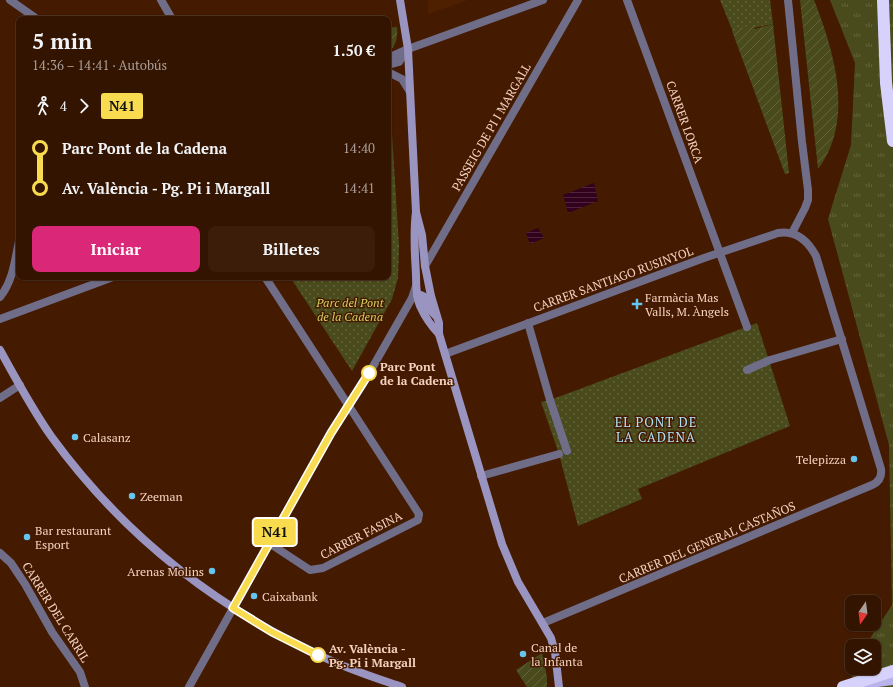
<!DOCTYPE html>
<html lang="es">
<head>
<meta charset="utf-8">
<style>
	body { margin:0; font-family:"PT Serif",serif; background:#3b1d0a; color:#f1f3f6; height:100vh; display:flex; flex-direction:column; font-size:15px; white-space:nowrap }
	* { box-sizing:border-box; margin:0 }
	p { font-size:13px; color:#a99e99 }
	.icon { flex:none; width:22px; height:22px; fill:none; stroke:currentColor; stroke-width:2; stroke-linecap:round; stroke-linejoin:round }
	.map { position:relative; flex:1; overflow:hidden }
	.drawer { position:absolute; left:16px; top:16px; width:375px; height:264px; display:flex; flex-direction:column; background:#331400; border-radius:8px; box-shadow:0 1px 3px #0004,0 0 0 1px #4e3322 }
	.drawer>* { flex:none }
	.badge { padding:0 8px; border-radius:3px; font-size:14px; line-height:26px }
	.needle { width:26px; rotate:194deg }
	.fabs { position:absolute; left:845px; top:595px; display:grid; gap:8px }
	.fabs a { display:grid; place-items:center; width:36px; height:36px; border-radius:8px; background:#331400; box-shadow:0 1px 3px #0004,0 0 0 1px #4e3322; font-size:20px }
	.map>.badge { position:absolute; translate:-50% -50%; box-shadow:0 0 0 2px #fff }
	.legs { display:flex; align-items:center; gap:6px; height:44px; padding:0 16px; font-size:13px }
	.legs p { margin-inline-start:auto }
	.headline { display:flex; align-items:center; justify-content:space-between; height:68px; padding:0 16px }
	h1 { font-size:22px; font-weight:700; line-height:30px }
	.action { display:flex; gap:8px; margin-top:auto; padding:8px 16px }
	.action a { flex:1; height:46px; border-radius:8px; background:#db2777; color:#fff; font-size:16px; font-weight:700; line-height:46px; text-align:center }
	.action a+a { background:#3b1d0a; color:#f1f3f6 }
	ul { padding:0 16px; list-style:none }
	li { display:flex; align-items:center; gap:14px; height:40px; font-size:15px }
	li i { display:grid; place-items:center; width:6px; height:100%; margin:0 5px; background:currentColor }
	li i::after { content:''; width:10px; height:10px; margin:-5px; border:3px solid; border-radius:50%; background:#331400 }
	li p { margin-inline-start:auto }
	li:first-child i { background:linear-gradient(#0000 50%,currentColor 0) }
	li:last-child i { background:linear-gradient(currentColor 50%,#0000 0) }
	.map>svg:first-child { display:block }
	.built { fill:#4f2000 }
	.grass { fill:url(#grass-tufts) }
	.park { fill:url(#park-dots) }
	.garden { fill:url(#garden-furrows) }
	.water { fill:url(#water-rules) }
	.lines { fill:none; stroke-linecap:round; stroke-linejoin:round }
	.street { stroke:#706d88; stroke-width:8 }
	.secondary { stroke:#9994c0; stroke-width:8 }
	.primary { stroke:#b9b3eb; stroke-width:10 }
	.highway { stroke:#d7d2fb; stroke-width:12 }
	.line-1-casing { stroke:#fff; stroke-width:9 }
	.line-1 { stroke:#f9db4f; stroke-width:6 }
	.poi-dot { fill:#66c4ef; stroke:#441a00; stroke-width:1.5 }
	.stop-1-dot { fill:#fff; stroke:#f9db4f; stroke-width:2 }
	.labels { text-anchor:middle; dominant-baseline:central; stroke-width:3; stroke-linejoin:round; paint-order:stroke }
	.street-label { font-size:12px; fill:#f5d2c0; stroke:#441a00 }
	.poi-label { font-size:12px; fill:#f5d2c0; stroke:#441a00; text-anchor:start }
	.park-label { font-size:12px; font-style:italic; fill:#d0d161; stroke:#441a00 }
	.stop-label { font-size:12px; font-weight:bold; fill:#f5d2c0; stroke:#441a00; text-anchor:start }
	.neighbourhood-label { font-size:13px; letter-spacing:1px; fill:#afe0f8; stroke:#441a00 }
</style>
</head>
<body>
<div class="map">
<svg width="893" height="687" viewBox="0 0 893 687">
	<defs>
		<pattern id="grass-tufts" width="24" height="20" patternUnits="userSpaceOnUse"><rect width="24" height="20" fill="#4a4b1d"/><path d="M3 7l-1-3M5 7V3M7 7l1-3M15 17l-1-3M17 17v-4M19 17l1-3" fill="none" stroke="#65643c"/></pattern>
		<pattern id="park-dots" width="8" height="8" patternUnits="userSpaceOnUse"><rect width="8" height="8" fill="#4a4b1d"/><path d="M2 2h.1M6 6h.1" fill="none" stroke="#65643c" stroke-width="1.8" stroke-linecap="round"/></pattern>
		<pattern id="garden-furrows" width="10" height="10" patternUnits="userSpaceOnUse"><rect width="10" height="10" fill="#4a4b1d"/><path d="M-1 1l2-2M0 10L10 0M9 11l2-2" fill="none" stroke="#65643c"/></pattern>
		<pattern id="water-rules" width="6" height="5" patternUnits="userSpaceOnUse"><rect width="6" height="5" fill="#31011d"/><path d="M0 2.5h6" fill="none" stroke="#4f253c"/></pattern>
	</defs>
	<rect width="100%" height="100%" fill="#441a00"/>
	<!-- built -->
	<path class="built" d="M428,0H468L428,14Z"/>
	<!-- grass -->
	<path class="grass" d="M830,0H893V687H850L854,668H874V646H865L892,605L889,445L828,219L851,145L855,63Z"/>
	<!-- park -->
	<g class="park">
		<path d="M720,0H770L773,24L733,32Z"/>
		<path d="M388,99L391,118L399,246L398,278L392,299L352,371L290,277H388Z"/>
		<path d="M757,323L790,426L638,489L642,499L578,526L559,454L541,402L550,400Z"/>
	</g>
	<!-- garden -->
	<g class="garden">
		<path d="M800,0H814C834,51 855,120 818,169Z"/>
		<path d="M752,24L755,29L773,24L789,173L785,174L732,31Z"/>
		<path d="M397,27C398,37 396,46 388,53V28Z"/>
		<path d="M542,653L547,677V687H527L516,670Z"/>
	</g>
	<!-- water -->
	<g class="water">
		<path d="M594,183L598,201L568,213L563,195Z"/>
		<path d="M538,228L544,238L530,244L526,233Z"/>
	</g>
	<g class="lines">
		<!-- street -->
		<g class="street">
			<path d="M10,0L37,19"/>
			<path d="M161,0L172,19"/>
			<path d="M627,0L747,327"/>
			<path d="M788,0L802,142L808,190V200L805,208L792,233"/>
			<path d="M388,58L408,49L543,0"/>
			<path d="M388,65L399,62L408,49"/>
			<path d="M388,72L402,79L410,92"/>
			<path d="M425,266L578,0"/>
			<path d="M265,277L419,514L418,520L323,568L310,570L269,543"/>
			<path d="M0,297C13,281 15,260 19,241"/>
			<path d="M0,319L113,277"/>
			<path d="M528,323L550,400L567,451"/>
			<path d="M445,354L704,258L778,233C796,230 808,241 816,256L881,469C882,477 879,482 872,485L543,623"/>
			<path d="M747,370L770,360L842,339"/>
			<path d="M0,398L20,385"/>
			<path d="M481,476L559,454"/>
			<path d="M0,553L11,563L25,584L52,632L80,672L85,687"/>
			<path d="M189,687L331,433L363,384L412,298L416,286"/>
		</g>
		<!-- secondary -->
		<g class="secondary">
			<path d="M400,0L408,49L416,212C413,234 415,254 416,275C416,285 416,297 420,306C425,317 431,326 439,334"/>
			<path d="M416,212L422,235L425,266L431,296L439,323V334L502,544L518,582L551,638L555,652L559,687"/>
			<path d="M417,295H421L425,297L428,308L436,316"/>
			<path d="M0,350C16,379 32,409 51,436C120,531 211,604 317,654C344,668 373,677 402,687"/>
		</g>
		<!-- primary -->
		<path class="primary" d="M863,684L893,680"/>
		<!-- highway -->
		<g class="highway">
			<path d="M883,0L886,83L893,141"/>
			<path d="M843,687L893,671"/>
		</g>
	</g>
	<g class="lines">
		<defs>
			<path id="line-1" d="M318,655L272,632L233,608L331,433L369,373"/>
		</defs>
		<!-- line-1 casing -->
		<use href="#line-1" class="line-1-casing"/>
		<!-- line-1 -->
		<use href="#line-1" class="line-1"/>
	</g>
	<!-- markers -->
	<g class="poi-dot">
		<path d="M635 298h4v4h4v4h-4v4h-4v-4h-4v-4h4z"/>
		<circle cx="75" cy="437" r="4"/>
		<circle cx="854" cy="459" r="4"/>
		<circle cx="132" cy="496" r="4"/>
		<circle cx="27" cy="537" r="4"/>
		<circle cx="212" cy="571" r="4"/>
		<circle cx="254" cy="596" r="4"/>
		<circle cx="523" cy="654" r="4"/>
	</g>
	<g class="stop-1-dot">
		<circle cx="369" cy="373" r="7"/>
		<circle cx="318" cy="655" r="7"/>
	</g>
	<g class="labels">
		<!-- street labels -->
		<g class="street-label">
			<text transform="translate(685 122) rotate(70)">CARRER LORCA</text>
			<text transform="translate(491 127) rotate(-60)">PASSEIG DE PI I MARGALL</text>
			<text transform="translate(613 279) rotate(-20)">CARRER SANTIAGO RUSINYOL</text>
			<text transform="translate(361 535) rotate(-27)">CARRER FASINA</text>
			<text transform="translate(707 542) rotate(-23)">CARRER DEL GENERAL CASTAÑOS</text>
			<text transform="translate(56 612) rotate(58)">CARRER DEL CARRIL</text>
		</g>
		<!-- poi labels -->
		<g class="poi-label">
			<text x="645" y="297">Farmàcia Mas<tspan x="645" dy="14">Valls, M. Àngels</tspan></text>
			<text x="83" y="437">Calasanz</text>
			<text x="846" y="459" text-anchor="end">Telepizza</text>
			<text x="140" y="496">Zeeman</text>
			<text x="35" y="530">Bar restaurant<tspan x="35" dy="14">Esport</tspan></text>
			<text x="204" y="571" text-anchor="end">Arenas Molins</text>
			<text x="262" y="596">Caixabank</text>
			<text x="531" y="647">Canal de<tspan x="531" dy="14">la Infanta</tspan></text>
		</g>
		<!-- park labels -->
		<g class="park-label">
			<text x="350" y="302">Parc del Pont<tspan x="350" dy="14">de la Cadena</tspan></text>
		</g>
		<!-- stop labels -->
		<g class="stop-label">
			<text x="380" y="366">Parc Pont<tspan x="380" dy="14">de la Cadena</tspan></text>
			<text x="329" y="648">Av. València -<tspan x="329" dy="14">Pg. Pi i Margall</tspan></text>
		</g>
		<!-- neighbourhood labels -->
		<g class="neighbourhood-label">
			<text x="656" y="422">EL PONT DE<tspan x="656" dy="15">LA CADENA</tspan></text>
		</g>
	</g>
</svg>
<div class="fabs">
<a><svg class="needle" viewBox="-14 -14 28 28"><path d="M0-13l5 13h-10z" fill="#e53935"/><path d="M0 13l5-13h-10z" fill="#a99e99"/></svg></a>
<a><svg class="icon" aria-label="layers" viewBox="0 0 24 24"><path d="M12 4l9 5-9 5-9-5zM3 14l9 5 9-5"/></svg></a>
</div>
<b class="badge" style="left:275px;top:532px;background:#f9db4f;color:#111">N41</b>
<section class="drawer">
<div class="headline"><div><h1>5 min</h1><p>14:36 – 14:41 · Autobús</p></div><b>1.50 €</b></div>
<div class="legs"><svg class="icon" aria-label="walk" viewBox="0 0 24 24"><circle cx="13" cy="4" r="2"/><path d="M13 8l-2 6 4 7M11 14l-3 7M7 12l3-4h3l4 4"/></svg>4<svg class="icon" aria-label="forward" viewBox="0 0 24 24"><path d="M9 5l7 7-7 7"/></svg><b class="badge" style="background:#f9db4f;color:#111">N41</b></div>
<ul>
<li><i style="color:#f9db4f"></i><b>Parc Pont de la Cadena</b><p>14:40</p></li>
<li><i style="color:#f9db4f"></i><b>Av. València - Pg. Pi i Margall</b><p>14:41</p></li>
</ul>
<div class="action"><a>Iniciar</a><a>Billetes</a></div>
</section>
</div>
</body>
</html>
